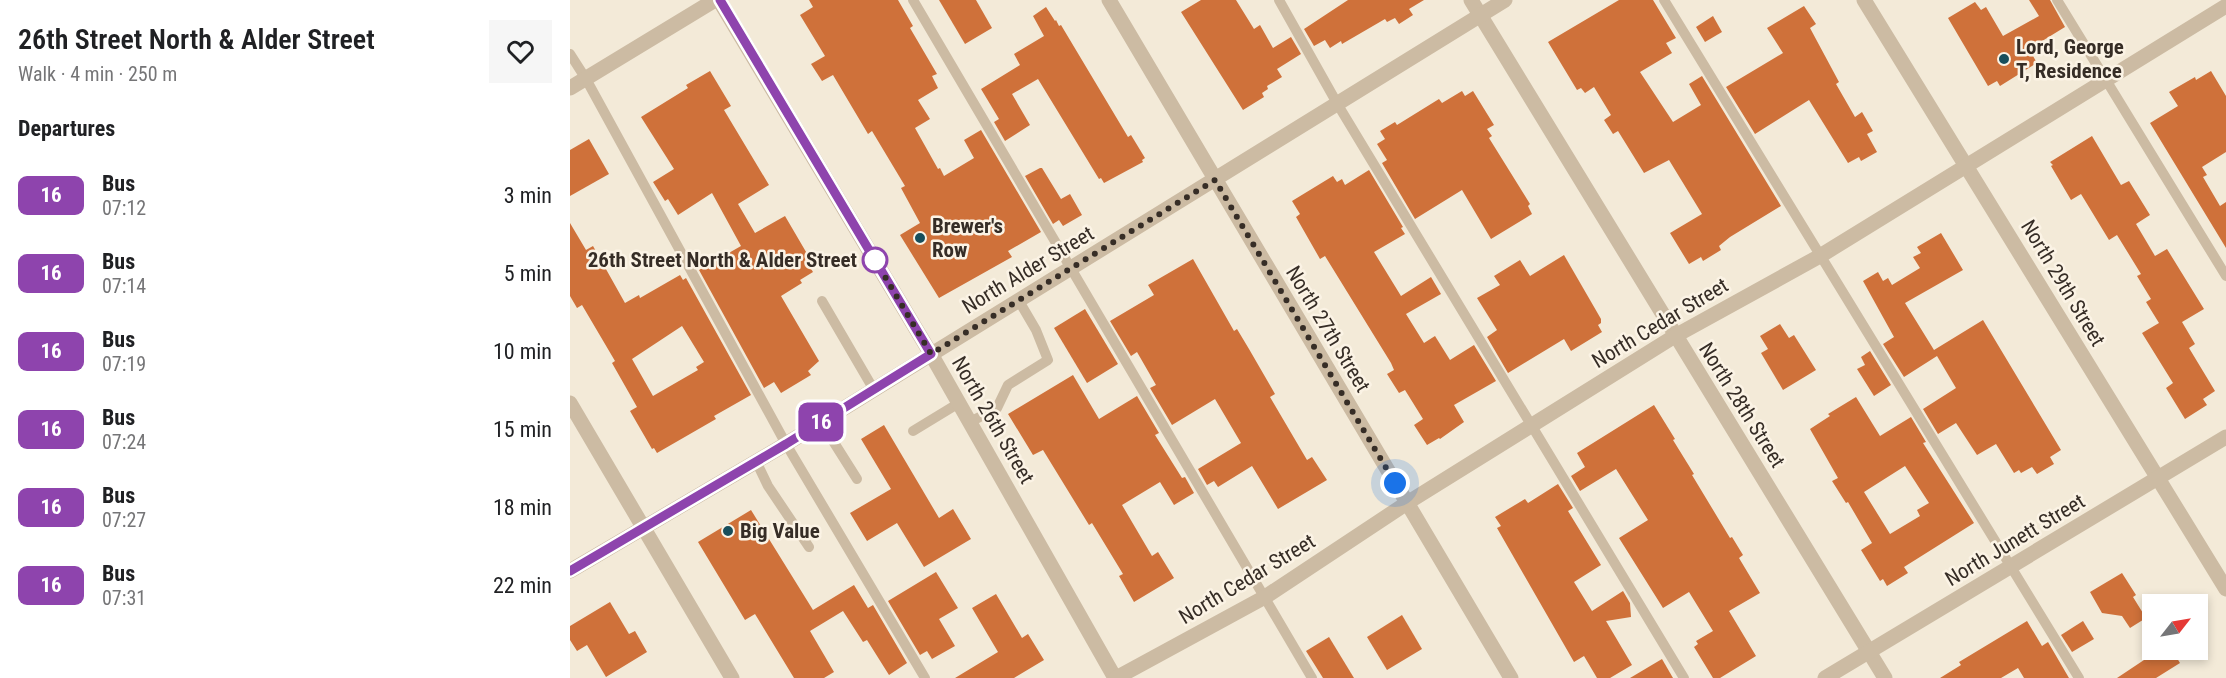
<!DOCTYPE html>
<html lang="en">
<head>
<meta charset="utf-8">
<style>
	body { margin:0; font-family:"Roboto Condensed",sans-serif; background:#f6f6f6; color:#202124; height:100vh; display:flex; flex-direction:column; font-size:22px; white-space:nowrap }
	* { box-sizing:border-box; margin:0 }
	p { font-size:20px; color:#757577 }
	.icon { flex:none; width:33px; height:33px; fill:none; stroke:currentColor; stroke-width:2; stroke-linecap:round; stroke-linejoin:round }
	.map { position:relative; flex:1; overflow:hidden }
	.drawer { display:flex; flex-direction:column; background:#fff; width:570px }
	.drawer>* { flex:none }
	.badge { padding:0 12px; border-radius:9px; font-size:21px; line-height:39px }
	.needle { width:39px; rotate:59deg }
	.tools { position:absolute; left:1572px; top:594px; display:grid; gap:12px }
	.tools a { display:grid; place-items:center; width:66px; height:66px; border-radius:0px; background:#fff; box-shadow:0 3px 9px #0003; font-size:30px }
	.you { position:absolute; width:30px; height:30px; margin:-15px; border:4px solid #fff; border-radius:50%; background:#1a73e8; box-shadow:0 0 0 9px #1a73e833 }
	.map>.badge { position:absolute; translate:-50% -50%; box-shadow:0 0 0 3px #fff }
	h2 { padding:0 18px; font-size:22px; line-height:54px }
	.round { display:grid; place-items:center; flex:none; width:63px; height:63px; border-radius:0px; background:#f6f6f6 }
	.overview { display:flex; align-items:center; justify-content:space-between; height:102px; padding:0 18px }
	h1 { font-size:28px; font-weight:600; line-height:45px }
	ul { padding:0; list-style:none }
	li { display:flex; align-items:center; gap:18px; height:78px; padding:0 18px }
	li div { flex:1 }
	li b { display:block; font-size:22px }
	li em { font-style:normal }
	li .badge { min-width:66px; font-weight:700; text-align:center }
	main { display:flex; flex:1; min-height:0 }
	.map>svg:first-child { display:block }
	.building { fill:#cf713a; fill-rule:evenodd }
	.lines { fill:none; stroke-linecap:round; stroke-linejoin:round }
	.service { stroke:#ccbba3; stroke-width:10 }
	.minor { stroke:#ccbba3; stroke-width:15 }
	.tertiary { stroke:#ccbba3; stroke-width:15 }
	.line-casing { stroke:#fff; stroke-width:14 }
	.line { stroke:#8e44ad; stroke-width:9 }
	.walk { stroke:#362d26; stroke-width:6; stroke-dasharray:0 10.8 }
	.poi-dot { fill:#184e5b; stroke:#fbf3e5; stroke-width:2 }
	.stop-dot { fill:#fff; stroke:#8e44ad; stroke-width:3 }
	.labels { text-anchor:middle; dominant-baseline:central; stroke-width:5; stroke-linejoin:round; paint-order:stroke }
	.poi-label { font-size:21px; font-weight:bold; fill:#362d26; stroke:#fbf3e5; text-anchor:start }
	.stop-label { font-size:21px; font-weight:bold; fill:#362d26; stroke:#fbf3e5; text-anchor:end }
	.street-label { font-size:21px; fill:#362d26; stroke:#fbf3e5 }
</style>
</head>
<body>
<main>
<section class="drawer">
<div class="overview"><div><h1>26th Street North &amp; Alder Street</h1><p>Walk · 4 min · 250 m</p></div><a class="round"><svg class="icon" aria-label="heart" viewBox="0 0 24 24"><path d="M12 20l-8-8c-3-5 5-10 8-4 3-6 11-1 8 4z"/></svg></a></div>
<h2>Departures</h2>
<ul>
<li><span class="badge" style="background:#8e44ad;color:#fff">16</span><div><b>Bus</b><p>07:12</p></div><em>3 min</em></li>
<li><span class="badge" style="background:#8e44ad;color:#fff">16</span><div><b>Bus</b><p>07:14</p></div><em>5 min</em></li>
<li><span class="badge" style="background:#8e44ad;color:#fff">16</span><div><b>Bus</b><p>07:19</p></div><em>10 min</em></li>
<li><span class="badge" style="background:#8e44ad;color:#fff">16</span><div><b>Bus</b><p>07:24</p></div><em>15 min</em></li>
<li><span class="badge" style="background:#8e44ad;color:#fff">16</span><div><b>Bus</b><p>07:27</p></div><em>18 min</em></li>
<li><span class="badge" style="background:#8e44ad;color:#fff">16</span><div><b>Bus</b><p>07:31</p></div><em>22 min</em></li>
</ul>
</section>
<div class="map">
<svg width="1656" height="678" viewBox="0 0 1656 678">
	<rect width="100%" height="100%" fill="#f3ead8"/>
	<!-- building -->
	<g class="building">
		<path d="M239,0H328L343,26L340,28L367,74L362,76L368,88L348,100L360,119L345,128L368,169L370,168L374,176L404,158L394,140L411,130L471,232L438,251L442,257L369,298L330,235L350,223L331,188L335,186L302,131L298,134L263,75L252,81L241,64L255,56L230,15L243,7Z"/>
		<path d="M369,0H406L422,28L395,44Z"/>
		<path d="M631,0H666L684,29L690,25L703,48L721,37L731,54L707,69L712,77L697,86L698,89L692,93L694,97L673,110L611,12Z"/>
		<path d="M778,0H854L839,9L843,15L829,24L825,18L817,22L815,19L772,44L771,41L760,48L755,40L744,46L734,29Z"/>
		<path d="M1049,0H1083L1106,38L1096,43L1102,53L1070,72L1103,122L1131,105L1119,84L1132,76L1211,206L1160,237L1149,246L1151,250L1133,261L1131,257L1119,264L1100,233L1132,214L1099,160L1074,173L1048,131L1043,134L1034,120L1041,115L1024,87L1015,93L1011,88L1007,90L978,42Z"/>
		<path d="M1459,0H1480L1495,27L1459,49L1467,63L1430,86L1427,81L1418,86L1378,18L1405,2L1411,10L1416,7L1433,36L1469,16Z"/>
		<path d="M1234,6L1246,24L1240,28L1269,82L1266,84L1285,117L1292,112L1303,131L1297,134L1307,152L1291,161L1289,157L1278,163L1239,100L1185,134L1156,87L1213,53L1197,28Z"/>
		<path d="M476,7L485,21L486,20L489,26L491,25L558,137L561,135L575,158L572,160L573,162L534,183L531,178L529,179L468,79L442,94L460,125L435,141L424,122L429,119L411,89L450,65L444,54L474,36L463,16Z"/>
		<path d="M1143,16L1152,32L1135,42L1126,27Z"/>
		<path d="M140,71L161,106L154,110L199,185L168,204L185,233L215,216L239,257L235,259L243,272L230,280L232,283L211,296L249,361L238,371L241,375L211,393L204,382L194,388L129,270L171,246L142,193L108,215L98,199L95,201L83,182L104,169L71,117L118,88L116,85Z"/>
		<path d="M1641,71L1656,96V152L1632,167L1637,175L1633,177L1650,206L1656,202V248L1580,123L1608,106L1599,92L1625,77L1626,80Z"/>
		<path d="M892,91L895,96L903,91L924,125L917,129L922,136L919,138L960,204L958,206L962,214L921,239L892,190L845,219L812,163L817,160L807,144L815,139L810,131L825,122L827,125L869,99L872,103Z"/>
		<path d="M1522,136L1551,185L1559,181L1580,215L1566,224L1585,256L1597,249L1634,309L1612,322L1625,344L1619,348L1645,391L1633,399L1637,405L1615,419L1596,388L1603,383L1572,333L1589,323L1576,302L1581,299L1567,276L1571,274L1547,235L1539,240L1511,194L1501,200L1481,166L1483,165L1480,162Z"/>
		<path d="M19,139L39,174L0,196V150Z"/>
		<path d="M470,168H472L491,199L500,194L512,215L493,226L489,220L483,224L455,176Z"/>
		<path d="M799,170L833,227L831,228L835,234L804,252L831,296L861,277L871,294L836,314L854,343L865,336L880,360L904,345L926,381L884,405L894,422L870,439L869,438L857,445L844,425L853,419L835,390L829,393L817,374L824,370L821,363L755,256L750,259L726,217L730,214L722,201L763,176L767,182L772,179L775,185Z"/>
		<path d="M0,223L16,250L23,246L55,303L69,295L70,298L110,275L113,280L116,278L181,395L144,416L146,419L87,453L84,448L82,449L60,411L67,407L42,363L45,361L12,305L7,308L0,296ZM112,326L134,362L126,367L128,370L83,396L62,359Z"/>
		<path d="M1371,233L1393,270L1335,303L1364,350L1413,320L1491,450L1480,457L1484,464L1467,474L1462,467L1451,473L1449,470L1444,473L1426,444L1407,455L1386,423L1368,434L1353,409L1386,388L1367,356L1334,377L1313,344L1324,337L1293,281L1308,272L1313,281L1318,278L1322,285L1350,268L1343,257L1351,253L1347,247Z"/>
		<path d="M994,255L1031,319V323L1028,325L1032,332L1001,351L994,339L938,373L917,337L927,330L907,298L930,285L924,276L950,260L960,276Z"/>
		<path d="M623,259L664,331L667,329L679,349L705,394L700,397L737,460L742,457L757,480L708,509L682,466L648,487L644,481L637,485L628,469L671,443L645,399L602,425L580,388L586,385L567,352L561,356L540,321L584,295L578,285Z"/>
		<path d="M515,309L548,364L517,383L484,328Z"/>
		<path d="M1210,324L1219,338L1224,335L1246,370L1213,390L1191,353L1198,349L1190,336Z"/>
		<path d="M1300,351L1321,385L1304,396L1287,369L1295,365L1291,357Z"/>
		<path d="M503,375L529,419L567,396L589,433L585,435L612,478L615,477L624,493L604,505L590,482L552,505L582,556L588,552L604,578L564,602L549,576L553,574L522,523L519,525L473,450L463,455L438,414Z"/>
		<path d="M1286,397L1310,436L1341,417L1356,442L1353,443L1404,523L1334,567L1338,573L1317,586L1313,579L1310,581L1291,550L1302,543L1278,502L1276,503L1262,481L1268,478L1240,429L1260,416L1258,414ZM1335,466L1359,503L1347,510L1350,516L1320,534L1294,492Z"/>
		<path d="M1084,405L1105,439L1103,440L1124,474L1122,475L1160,538L1162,537L1173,555L1169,558L1190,593L1159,611L1186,656L1150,678H1143L1124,647L1128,644L1126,641L1143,631L1119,592L1093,608L1049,538L1078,520L1046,469L1010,491L1001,476L1015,467L1007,453Z"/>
		<path d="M314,425L369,518L383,509L401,539L354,567L327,523L297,541L280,513L321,489L291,439Z"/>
		<path d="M988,484L1003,508L998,511L1031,565L1004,582L1022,611L1053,591L1060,603L1061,617L1036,621L1062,665L1040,678H1027L1014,656L1004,662L927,528L931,526L925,517L955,499L958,503Z"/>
		<path d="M181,510L243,610L284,585L298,608L303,605L337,663L319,675L297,640L293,642L273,611L240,631L264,672L254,678H224L185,614L175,620L128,542Z"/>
		<path d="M366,572L388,608L369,619L385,646L362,659L357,651L350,655L318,601Z"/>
		<path d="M1552,573L1566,595L1563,597L1576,618L1560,628L1552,616L1532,613L1520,592Z"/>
		<path d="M426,594L452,638L458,634L474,660L444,678H385L428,652L402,608Z"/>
		<path d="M40,602L59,634L65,631L77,652L36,677L17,645L7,651L0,640V626Z"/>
		<path d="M832,615L852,649L817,670L797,637Z"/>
		<path d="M1457,621L1472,646L1478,642L1499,678H1454L1448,668L1431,678H1370L1391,665L1389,662Z"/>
		<path d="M1513,621L1524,639L1502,652L1491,635Z"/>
		<path d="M759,637L784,678H753L736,651Z"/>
		<path d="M1576,650H1602L1610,663L1586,678H1547L1580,656Z"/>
		<path d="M1092,659L1103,678H1060Z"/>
	</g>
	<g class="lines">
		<!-- service -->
		<g class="service">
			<path d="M343,0L742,678"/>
			<path d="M709,0L768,105L1114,678"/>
			<path d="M1094,0L1509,678"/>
			<path d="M1487,0L1656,276"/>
			<path d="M0,54L16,79L216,444L355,678"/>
			<path d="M252,301L304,390"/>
			<path d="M251,422L287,479"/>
			<path d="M400,422L427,408L438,385L478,360L466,330L449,301"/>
			<path d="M343,431L389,403"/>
			<path d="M186,461L198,486L239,547"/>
		</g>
		<!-- minor -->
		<g class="minor">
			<path d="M539,0L941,678"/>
			<path d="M901,0L1315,678"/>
			<path d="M1294,0L1656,589"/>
			<path d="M0,88L145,0"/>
			<path d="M361,354L545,678"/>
			<path d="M0,403L162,678"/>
			<path d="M546,678L695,597L837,503L1105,336L1250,256L1656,6"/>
			<path d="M1255,678L1656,437"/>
		</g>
		<!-- tertiary -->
		<g class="tertiary">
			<path d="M149,0L361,354"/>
			<path d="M0,571L216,444L935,0"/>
		</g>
	</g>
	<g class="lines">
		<defs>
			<path id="line" d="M0,571L216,444L361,354L150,0"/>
		</defs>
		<!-- line casing -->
		<use href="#line" class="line-casing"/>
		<!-- line -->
		<use href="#line" class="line"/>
		<!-- walk -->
		<path class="walk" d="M305,260L302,255L361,354L645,180L825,483"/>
	</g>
	<!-- markers -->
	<g class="poi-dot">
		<circle cx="1434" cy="59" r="6"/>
		<circle cx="350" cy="238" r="6"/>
		<circle cx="158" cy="531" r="6"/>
	</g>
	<circle class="stop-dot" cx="305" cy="260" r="12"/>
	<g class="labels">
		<!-- poi labels -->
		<g class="poi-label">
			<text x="1446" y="47">Lord, George<tspan x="1446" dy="24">T, Residence</tspan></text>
			<text x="362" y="226">Brewer's<tspan x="362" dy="24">Row</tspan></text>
			<text x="170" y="531">Big Value</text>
		</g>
		<!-- stop labels -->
		<g class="stop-label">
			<text x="287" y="260">26th Street North &amp; Alder Street</text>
		</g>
		<!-- street labels -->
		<g class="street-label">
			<text transform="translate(458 270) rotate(-31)">North Alder Street</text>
			<text transform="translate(1493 283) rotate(59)">North 29th Street</text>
			<text transform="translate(1090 323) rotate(-31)">North Cedar Street</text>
			<text transform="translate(758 329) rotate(59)">North 27th Street</text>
			<text transform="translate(1172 405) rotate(58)">North 28th Street</text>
			<text transform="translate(423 420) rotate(60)">North 26th Street</text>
			<text transform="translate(1445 540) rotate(-31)">North Junett Street</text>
			<text transform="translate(677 579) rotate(-31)">North Cedar Street</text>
		</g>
	</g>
</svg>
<div class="tools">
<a><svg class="needle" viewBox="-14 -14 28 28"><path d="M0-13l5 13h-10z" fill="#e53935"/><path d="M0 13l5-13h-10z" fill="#757577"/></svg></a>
</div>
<div class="you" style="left:825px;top:483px"></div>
<b class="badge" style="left:251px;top:422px;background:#8e44ad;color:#fff">16</b>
</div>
</main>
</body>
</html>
